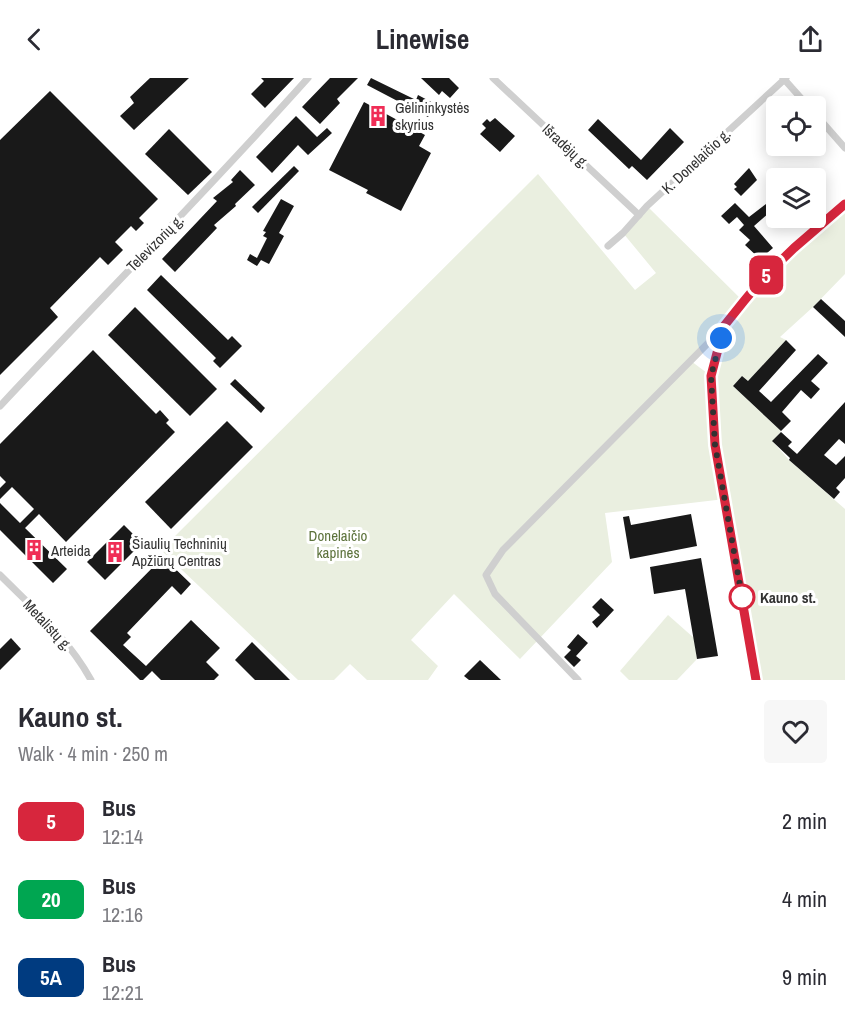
<!DOCTYPE html>
<html lang="en">
<head>
<meta charset="utf-8">
<style>
	body { margin:0; font-family:"Archivo Narrow",sans-serif; background:#f7f7f7; color:#2b2b33; height:100vh; display:flex; flex-direction:column; font-size:22px; white-space:nowrap }
	* { box-sizing:border-box; margin:0 }
	p { font-size:20px; color:#7c7c81 }
	.icon { flex:none; width:33px; height:33px; fill:none; stroke:currentColor; stroke-width:2; stroke-linecap:round; stroke-linejoin:round }
	.map { position:relative; height:602px; overflow:hidden }
	.side { display:flex; flex-direction:column; background:#fff; flex:1 }
	.side>* { flex:none }
	.badge { padding:0 12px; border-radius:9px; font-size:21px; line-height:39px }
	.buttons { position:absolute; left:766px; top:18px; display:grid; gap:12px }
	.buttons a { display:grid; place-items:center; width:60px; height:60px; border-radius:6px; background:#fff; box-shadow:0 3px 15px #0003; font-size:30px }
	.you { position:absolute; width:30px; height:30px; margin:-15px; border:4px solid #fff; border-radius:50%; background:#1a73e8; box-shadow:0 0 0 9px #1a73e833 }
	.map>.badge { position:absolute; translate:-50% -50%; box-shadow:0 0 0 3px #fff }
	.round { display:grid; place-items:center; flex:none; width:63px; height:63px; border-radius:6px; background:#f7f7f7 }
	.head { display:flex; align-items:center; justify-content:space-between; height:102px; padding:0 18px }
	h1 { font-size:28px; font-weight:700; line-height:45px }
	ul { padding:0; list-style:none }
	li { display:flex; align-items:center; gap:18px; height:78px; padding:0 18px }
	li div { flex:1 }
	li b { display:block; font-size:22px }
	li em { font-style:normal }
	li .badge { min-width:66px; font-weight:700; text-align:center }
	header { display:flex; justify-content:space-between; align-items:center; height:78px; padding:0 18px; background:#fff; font-size:27px; font-weight:700 }
	.map>svg:first-child { display:block }
	.green { fill:#eaefe0; fill-rule:evenodd }
	.building { fill:#191919 }
	.lines { fill:none; stroke-linecap:round; stroke-linejoin:round }
	.street { stroke:#cfcfcf; stroke-width:7 }
	.line-casing { stroke:#fff; stroke-width:14 }
	.line { stroke:#d7263d; stroke-width:9 }
	.walk { stroke:#323232; stroke-width:6; stroke-dasharray:0 10.8 }
	.stop-dot { fill:#fff; stroke:#d7263d; stroke-width:3 }
	.labels { text-anchor:middle; dominant-baseline:central; stroke-width:6; stroke-linejoin:round; paint-order:stroke }
	.poi-label { font-size:15px; fill:#323232; stroke:#fff; text-anchor:start }
	.street-label { font-size:15px; fill:#323232; stroke:#fff }
	.park-label { font-size:15px; fill:#5c723b; stroke:#fff }
	.stop-label { font-size:15px; font-weight:bold; fill:#323232; stroke:#fff; text-anchor:start }
</style>
</head>
<body>
<header><svg class="icon" aria-label="back" viewBox="0 0 24 24"><path d="M15 5l-7 7 7 7"/></svg>Linewise<svg class="icon" aria-label="share" viewBox="0 0 24 24"><path d="M12 15V3M7 8l5-5 5 5M5 13v7h14v-7"/></svg></header>
<div class="map">
<svg width="845" height="602" viewBox="0 0 845 602">
	<rect width="100%" height="100%" fill="#fff"/>
	<!-- green -->
	<g class="green">
		<path d="M538,96L635,212L656,195L623,155L647,128L743,223L845,126V196L813,229L780,259L786,262L748,303L742,298L733,308L781,353L773,364L789,382L845,431V602H756L725,421L605,435L612,484L520,581L454,516L411,562L438,588L428,602H367L350,586L334,602H298L161,472ZM724,250L711,298L691,283Z"/>
		<path d="M668,537L694,560L697,581L677,602H629L620,593Z"/>
	</g>
	<!-- building -->
	<g class="building">
		<path d="M150,0H189L134,52L120,38L134,25L130,19Z"/>
		<path d="M261,0H294L265,30L251,16L264,3Z"/>
		<path d="M330,0H358L337,21L340,25L320,46L302,29Z"/>
		<path d="M371,0L416,22L418,17L435,26L428,39L367,7Z"/>
		<path d="M421,0H449L459,10L450,20L442,13L439,17Z"/>
		<path d="M50,13L158,121L139,140L144,145L136,153L131,148L115,164L123,172L108,187L100,179L50,230L58,239L0,297V62Z"/>
		<path d="M364,24L425,57L419,68L431,75L401,133L366,115L368,112L329,92Z"/>
		<path d="M296,38L317,59L327,50L332,55L308,77L298,67L272,95L256,79Z"/>
		<path d="M495,40L515,58L500,74L480,56L486,50L482,46L487,41L490,44Z"/>
		<path d="M598,41L641,82L670,50L684,64L647,102L632,88L629,91L588,52Z"/>
		<path d="M169,51L212,94L188,117L145,76Z"/>
		<path d="M294,88L299,93L258,135L252,129Z"/>
		<path d="M749,90L757,102L741,118L734,111L737,109L734,106Z"/>
		<path d="M240,92L255,107L235,126L236,128L214,147L217,150L175,194L162,181L217,123L213,120L233,104L231,102Z"/>
		<path d="M281,121L294,128L279,155L284,158L269,186L261,182L257,188L247,182L250,176L257,180L267,160L263,158L266,154L263,153Z"/>
		<path d="M770,123L776,129L754,148L773,170L760,181L745,167L750,162L739,152L744,147L737,139L729,146L721,138L735,125L749,139Z"/>
		<path d="M161,197L228,262L232,258L242,268L220,290L213,283L216,280L147,212Z"/>
		<path d="M821,221L845,243V259L813,229Z"/>
		<path d="M135,229L217,311L190,338L108,257Z"/>
		<path d="M786,262L796,272L759,313L771,324L818,276L828,285L811,303L820,311L811,321L801,312L782,334L791,343L781,353L733,308L742,298L748,303Z"/>
		<path d="M93,272L156,336L160,332L169,342L166,345L175,354L66,464L39,436L25,450L67,491L53,505L0,452V425L20,445L34,431L12,409L0,421V410L6,404L0,398V366Z"/>
		<path d="M235,301L265,330L261,335L230,306Z"/>
		<path d="M845,324V366L839,361L824,377L836,387L845,378V400L836,410L840,414L834,421L789,382L790,380L772,363L781,354L792,364L788,368L797,376Z"/>
		<path d="M227,343L253,369L171,451L145,424Z"/>
		<path d="M691,436L697,468L630,481L623,439L629,438L631,447Z"/>
		<path d="M124,447L142,465L105,502L87,484Z"/>
		<path d="M163,479L191,506L181,517L172,508L127,555L131,559L123,567L146,588L191,542L220,570L206,584L219,597L214,602H161L152,593L143,602H140L90,553Z"/>
		<path d="M701,480L718,578L697,581L685,511L654,516L650,489Z"/>
		<path d="M601,520L614,532L597,550L592,544L600,537L592,529Z"/>
		<path d="M578,556L588,565L576,578L581,582L574,589L564,579L571,572L567,569Z"/>
		<path d="M11,560L21,571L0,592V571Z"/>
		<path d="M252,564L290,602H255L235,582Z"/>
		<path d="M480,582L501,602H469L464,598Z"/>
	</g>
	<g class="lines">
		<!-- street -->
		<g class="street">
			<path d="M493,0L639,137"/>
			<path d="M783,0L808,28"/>
			<path d="M816,37L845,70"/>
			<path d="M608,168L623,155L647,128L786,0"/>
			<path d="M0,328C103,218 208,112 308,0"/>
			<path d="M0,497C33,530 68,560 91,602"/>
			<path d="M578,602L495,516L486,497L503,472L723,250"/>
			<path d="M756,602L715,367L711,298L725,248L743,223L764,199L794,170L845,126"/>
		</g>
	</g>
	<g class="lines">
		<defs>
			<path id="line" d="M756,602L715,367L711,298L724,248L744,223L764,199L794,170L845,126"/>
		</defs>
		<!-- line casing -->
		<use href="#line" class="line-casing"/>
		<!-- line -->
		<use href="#line" class="line"/>
		<!-- walk -->
		<path class="walk" d="M721,260L711,298L715,367L742,519"/>
	</g>
	<!-- icons -->
	<defs>
		<symbol id="building-bare" viewBox="-9 -9 18 18"><path d="M-4-6H4V6H1V3H-1V6H-4ZM-2.5-4.3h1.7v1.8h-1.7ZM.8-4.3h1.7v1.8H.8ZM-2.5-1h1.7V.8h-1.7ZM.8-1h1.7V.8H.8Z" fill="#f02d56" stroke="#fff" stroke-width="2.5" paint-order="stroke"/></symbol>
	</defs>
	<g fill-rule="evenodd">
		<use href="#building-bare" x="363" y="23" width="30" height="30"/>
		<use href="#building-bare" x="19" y="457" width="30" height="30"/>
		<use href="#building-bare" x="100" y="459" width="30" height="30"/>
	</g>
	<!-- markers -->
	<circle class="stop-dot" cx="742" cy="519" r="12"/>
	<g class="labels">
		<!-- poi labels -->
		<g class="poi-label">
			<text x="395" y="29">Gėlininkystės<tspan x="395" dy="17">skyrius</tspan></text>
			<text x="132" y="465">Šiaulių Techninių<tspan x="132" dy="17">Apžiūrų Centras</tspan></text>
			<text x="51" y="472">Arteida</text>
		</g>
		<!-- street labels -->
		<g class="street-label">
			<text transform="translate(566 68) rotate(43)">Išradėjų g.</text>
			<text transform="translate(696 83) rotate(-43)">K. Donelaičio g.</text>
			<text transform="translate(155 165) rotate(-45)">Televizorių g.</text>
			<text transform="translate(48 547) rotate(47)">Metalistų g.</text>
		</g>
		<!-- park labels -->
		<g class="park-label">
			<text x="338" y="457">Donelaičio<tspan x="338" dy="17">kapinės</tspan></text>
		</g>
		<!-- stop labels -->
		<g class="stop-label">
			<text x="760" y="519">Kauno st.</text>
		</g>
	</g>
</svg>
<div class="buttons">
<a><svg class="icon" aria-label="locate" viewBox="0 0 24 24"><circle cx="12" cy="12" r="6"/><path d="M12 2v4M12 18v4M2 12h4M18 12h4"/></svg></a>
<a><svg class="icon" aria-label="layers" viewBox="0 0 24 24"><path d="M12 4l9 5-9 5-9-5zM3 14l9 5 9-5"/></svg></a>
</div>
<div class="you" style="left:721px;top:260px"></div>
<b class="badge" style="left:766px;top:197px;background:#d7263d;color:#fff">5</b>
</div>
<section class="side">
<div class="head"><div><h1>Kauno st.</h1><p>Walk · 4 min · 250 m</p></div><a class="round"><svg class="icon" aria-label="heart" viewBox="0 0 24 24"><path d="M12 20l-8-8c-3-5 5-10 8-4 3-6 11-1 8 4z"/></svg></a></div>
<ul>
<li><span class="badge" style="background:#d7263d;color:#fff">5</span><div><b>Bus</b><p>12:14</p></div><em>2 min</em></li>
<li><span class="badge" style="background:#00a651;color:#fff">20</span><div><b>Bus</b><p>12:16</p></div><em>4 min</em></li>
<li><span class="badge" style="background:#003b80;color:#fff">5A</span><div><b>Bus</b><p>12:21</p></div><em>9 min</em></li>
</ul>
</section>
</body>
</html>
